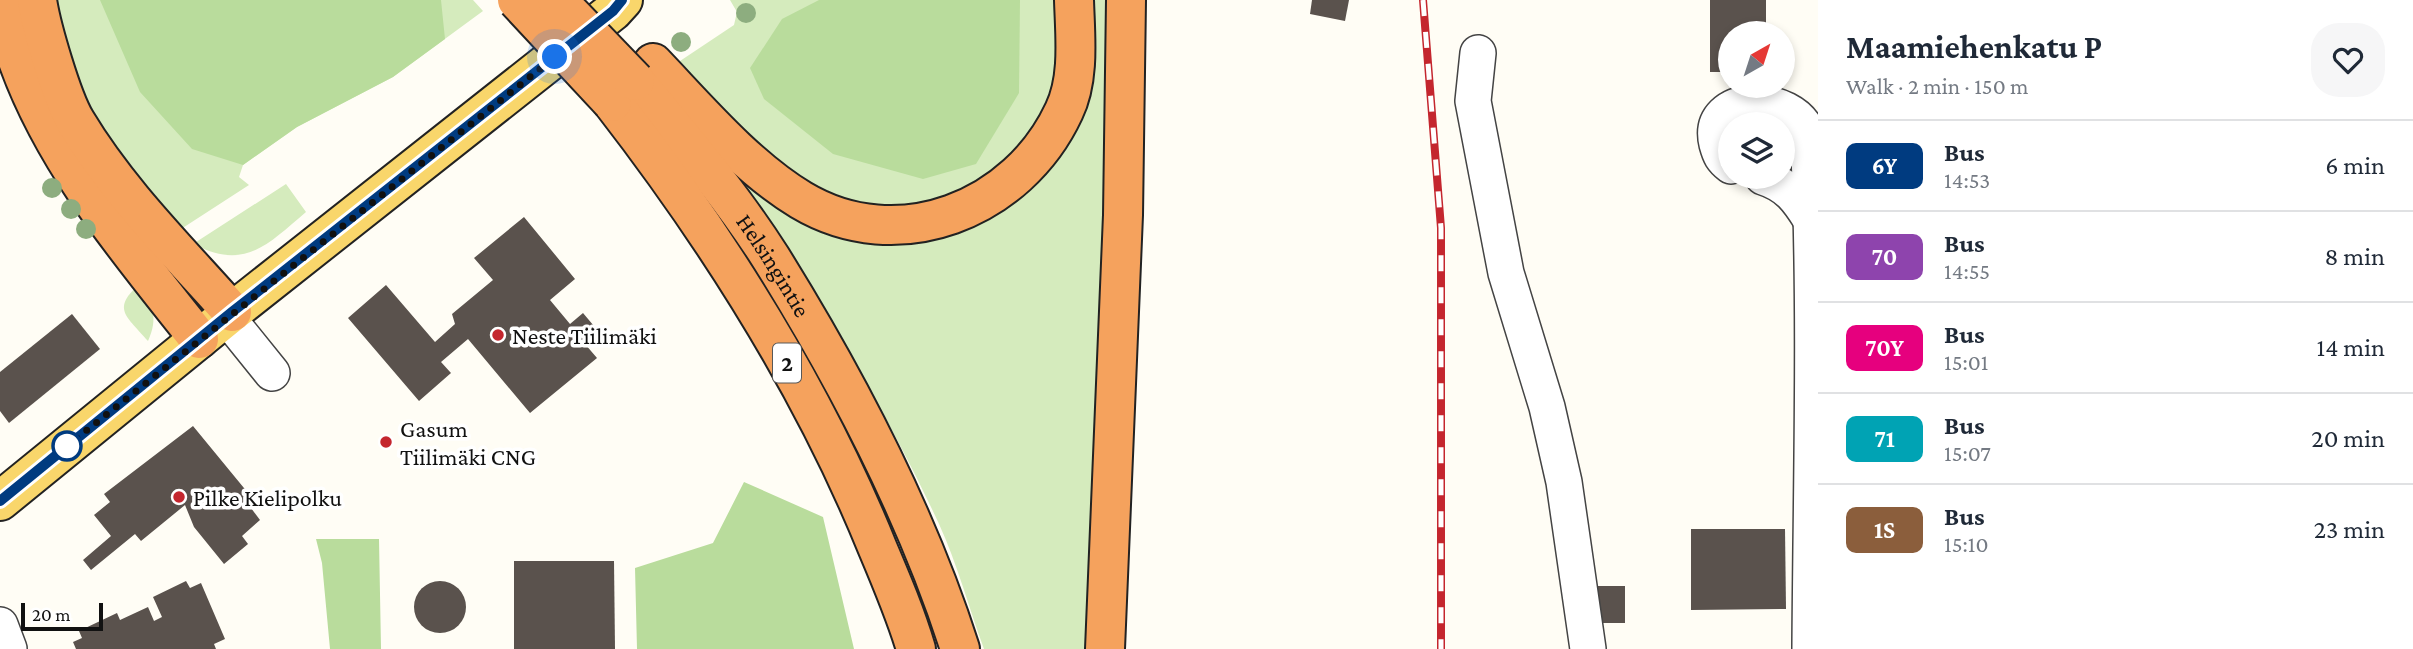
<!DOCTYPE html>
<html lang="en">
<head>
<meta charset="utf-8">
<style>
	body { margin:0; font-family:"Crimson Pro",serif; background:#f6f6f7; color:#1f2937; height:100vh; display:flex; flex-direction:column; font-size:26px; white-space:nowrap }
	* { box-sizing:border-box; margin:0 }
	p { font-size:23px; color:#747a83 }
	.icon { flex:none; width:38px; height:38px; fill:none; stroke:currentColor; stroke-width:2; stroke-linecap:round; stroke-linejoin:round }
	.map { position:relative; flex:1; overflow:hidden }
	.sheet { display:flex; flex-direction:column; background:#fff; width:595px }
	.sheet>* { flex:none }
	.badge { padding:0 14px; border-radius:10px; font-size:24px; line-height:46px }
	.needle { width:46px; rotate:39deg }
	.buttons { position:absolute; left:1718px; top:21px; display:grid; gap:14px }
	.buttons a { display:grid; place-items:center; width:77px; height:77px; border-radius:50%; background:#fff; box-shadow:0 4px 10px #0003; font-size:35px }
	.scale { position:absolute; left:21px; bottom:18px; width:82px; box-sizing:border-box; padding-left:7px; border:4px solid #111; border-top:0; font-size:19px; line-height:24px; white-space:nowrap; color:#111; -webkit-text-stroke:5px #fff; paint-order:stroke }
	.you { position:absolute; width:35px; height:35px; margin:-18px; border:5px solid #fff; border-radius:50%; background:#1a73e8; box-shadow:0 0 0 10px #1a73e833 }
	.map>.badge { position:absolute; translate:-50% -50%; box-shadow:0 0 0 4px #fff }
	.round { display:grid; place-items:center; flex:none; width:74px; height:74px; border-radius:28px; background:#f6f6f7 }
	.head { display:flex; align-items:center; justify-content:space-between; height:119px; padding:0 28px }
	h1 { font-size:33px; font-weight:700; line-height:52px }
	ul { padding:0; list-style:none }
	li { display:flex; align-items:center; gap:21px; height:91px; padding:0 28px; border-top:2px solid #e0e1e3 }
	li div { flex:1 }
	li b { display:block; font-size:26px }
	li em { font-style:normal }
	li .badge { min-width:77px; font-weight:700; text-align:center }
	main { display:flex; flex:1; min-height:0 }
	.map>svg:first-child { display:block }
	.green { fill:#d5ebbd }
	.forest { fill:#b9dc9c }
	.building { fill:#5a524d }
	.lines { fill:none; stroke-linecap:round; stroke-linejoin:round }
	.minor-casing { stroke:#444; stroke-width:38 }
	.major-casing { stroke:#222; stroke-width:42 }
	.highway-casing { stroke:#222; stroke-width:42 }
	.minor { stroke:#fff; stroke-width:35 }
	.major { stroke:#f9d66b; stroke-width:38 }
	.highway { stroke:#f5a25d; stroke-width:38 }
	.rail-casing { stroke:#c4262e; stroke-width:8 }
	.rail { stroke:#fff; stroke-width:5; stroke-dasharray:16; stroke-linecap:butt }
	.highway-bridge-casing { stroke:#222; stroke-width:42; stroke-linecap:butt }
	.highway-bridge { stroke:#f5a25d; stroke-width:38 }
	.tree { fill:#8dad7f }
	.line-casing { stroke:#fff; stroke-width:16 }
	.line { stroke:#003b80; stroke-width:10 }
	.walk { stroke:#111; stroke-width:7; stroke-dasharray:0 12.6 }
	.poi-dot { fill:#c4262e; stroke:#fff; stroke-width:2.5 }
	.stop-dot { fill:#fff; stroke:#003b80; stroke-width:3.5 }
	.labels { text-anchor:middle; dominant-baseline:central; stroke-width:7; stroke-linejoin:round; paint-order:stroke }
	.shield { fill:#fff; stroke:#585858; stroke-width:2 }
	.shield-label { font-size:23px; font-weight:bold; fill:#111 }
	.street-label { font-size:24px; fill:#111; stroke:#fff }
	.poi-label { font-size:24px; fill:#111; stroke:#fff; text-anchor:start }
</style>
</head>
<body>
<main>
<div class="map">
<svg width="1818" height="649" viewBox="0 0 1818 649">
	<rect width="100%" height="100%" fill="#fffdf5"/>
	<!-- green -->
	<g class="green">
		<path d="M49,0H473L483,11L393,77L297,127L243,165L239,177L249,185L178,231L113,152L71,75Z"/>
		<path d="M730,0H1061L1060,58L1050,104L1003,172L933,208L853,207L807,186L768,157L677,63L734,25L737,12Z"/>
		<path d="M1088,0H1106L1103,317L1092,649H984C969,608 957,563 939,524C876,388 796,264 711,140L810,222L1024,192Z"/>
		<path d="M286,184L306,212C267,245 245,271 193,244Z"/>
		<path d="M141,283C152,306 159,317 148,341C127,316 110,309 141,283Z"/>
	</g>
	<!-- forest -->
	<g class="forest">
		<path d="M100,0H441L445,39L393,77L297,127L243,165L192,149L140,92Z"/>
		<path d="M819,0H1020L1019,93L976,164L923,179L833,154L764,99L750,68L782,19Z"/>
		<path d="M744,482L823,517L854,649H637L635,568L713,543Z"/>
		<path d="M316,539H379L381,649H330L322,563Z"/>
	</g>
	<!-- building -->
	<g class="building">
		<path d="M1312,0H1349L1345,21L1310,14Z"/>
		<path d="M1710,0H1766V33H1731V72H1710Z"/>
		<path d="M524,217L575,279L550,300L570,324L583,313L599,332L585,344L597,358L530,413L468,339L441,362L451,373L419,401L348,318L386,285L435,342L455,324L452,314L493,280L474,258Z"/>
		<path d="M72,314L100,349L9,423L0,411V372Z"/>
		<path d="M193,426L253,499L248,504L260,520L242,536L248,544L224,564L194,527L185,505L141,541L135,534L91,570L83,560L111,536L94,515L110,502L104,494Z"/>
		<path d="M1691,529H1785L1786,609L1691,610Z"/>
		<path d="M514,561H614L615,649H514Z"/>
		<circle cx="440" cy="607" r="26"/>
		<path d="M186,581L190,588L201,583L225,639L214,644L216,649H76L73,642L82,638L79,631L117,613L120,620L148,607L154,621L162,617L153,597Z"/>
		<rect x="1598" y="586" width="27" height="37"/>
	</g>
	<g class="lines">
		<defs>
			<g id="minor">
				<path d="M1478,53L1473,101L1506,273L1547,407L1564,482L1588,649"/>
				<path d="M1731,166C1722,159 1720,155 1717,144C1704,91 1794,91 1808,134C1809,140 1808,149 1809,155C1816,319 1811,485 1810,649"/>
				<path d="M1763,177C1788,185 1798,199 1811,220"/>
				<path d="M226,316L272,373"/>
				<path d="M0,625L9,649"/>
			</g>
			<path id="major" d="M0,501L232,312L613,11L623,0"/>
			<g id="highway">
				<path d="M8,0C11,19 11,40 17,58C54,164 131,253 199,339"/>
				<path d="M37,0C41,27 62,99 76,122C118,192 178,251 232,312"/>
				<path d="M653,63C697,109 746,167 801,200C898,258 1018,210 1064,111C1080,78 1075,35 1074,0"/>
				<path id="s1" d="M635,81C682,138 731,195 771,258C847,380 916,511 960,649"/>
				<path d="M612,102C719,240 813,388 878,549C892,582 906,615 916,649"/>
				<path d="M1105,649L1123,215L1126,0"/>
			</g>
		</defs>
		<!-- minor casing -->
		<use href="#minor" class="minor-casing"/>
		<!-- major casing -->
		<use href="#major" class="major-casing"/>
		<!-- highway casing -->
		<use href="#highway" class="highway-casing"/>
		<!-- minor -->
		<use href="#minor" class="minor"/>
		<!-- major -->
		<use href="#major" class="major"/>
		<!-- highway -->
		<use href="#highway" class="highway"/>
		<defs>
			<path id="rail" d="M1423,0L1441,228V649"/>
		</defs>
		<!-- rail casing -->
		<use href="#rail" class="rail-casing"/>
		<!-- rail -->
		<use href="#rail" class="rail"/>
		<defs>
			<g id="highway-bridge">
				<path d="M517,0L612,102"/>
				<path d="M557,0L635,81"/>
			</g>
		</defs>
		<!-- highway-bridge casing -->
		<use href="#highway-bridge" class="highway-bridge-casing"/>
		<!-- highway-bridge -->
		<use href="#highway-bridge" class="highway-bridge"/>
	</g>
	<!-- trees -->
	<g class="tree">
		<circle cx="746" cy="13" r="10"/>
		<circle cx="681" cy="42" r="10"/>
		<circle cx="52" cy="188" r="10"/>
		<circle cx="71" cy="209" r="10"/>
		<circle cx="86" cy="229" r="10"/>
	</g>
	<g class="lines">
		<defs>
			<path id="line" d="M0,501L232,312L613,11L622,0"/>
		</defs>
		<!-- line casing -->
		<use href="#line" class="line-casing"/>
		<!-- line -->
		<use href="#line" class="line"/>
		<!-- walk -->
		<path class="walk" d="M67,446L555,57"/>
	</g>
	<!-- markers -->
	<g class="poi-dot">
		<circle cx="498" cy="335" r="7"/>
		<circle cx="386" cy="442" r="7"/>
		<circle cx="179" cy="497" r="7"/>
	</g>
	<circle class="stop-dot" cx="67" cy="446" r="14"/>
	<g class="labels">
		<!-- shield labels -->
		<rect class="shield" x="773" y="343.5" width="28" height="39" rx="5"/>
		<g class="shield-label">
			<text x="787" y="363">2</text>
		</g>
		<!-- street labels -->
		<g class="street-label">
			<text stroke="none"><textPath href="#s1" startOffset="231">Helsingintie</textPath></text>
		</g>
		<!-- poi labels -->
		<g class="poi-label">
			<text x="512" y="335">Neste Tiilimäki</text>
			<text x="400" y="428">Gasum<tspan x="400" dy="28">Tiilimäki CNG</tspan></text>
			<text x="193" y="497">Pilke Kielipolku</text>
		</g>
	</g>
</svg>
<div class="buttons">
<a><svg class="needle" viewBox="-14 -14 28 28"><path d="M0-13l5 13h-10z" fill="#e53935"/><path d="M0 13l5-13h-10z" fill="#747a83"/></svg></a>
<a><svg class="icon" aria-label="layers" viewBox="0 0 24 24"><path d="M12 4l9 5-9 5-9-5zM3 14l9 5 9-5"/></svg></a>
</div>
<div class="scale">20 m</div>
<div class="you" style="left:555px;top:57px"></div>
</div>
<section class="sheet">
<div class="head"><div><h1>Maamiehenkatu P</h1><p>Walk · 2 min · 150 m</p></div><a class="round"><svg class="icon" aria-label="heart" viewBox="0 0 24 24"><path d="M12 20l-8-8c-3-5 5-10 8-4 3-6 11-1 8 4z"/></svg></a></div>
<ul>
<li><span class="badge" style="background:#003b80;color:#fff">6Y</span><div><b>Bus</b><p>14:53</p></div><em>6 min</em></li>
<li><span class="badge" style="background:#8e44ad;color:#fff">70</span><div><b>Bus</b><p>14:55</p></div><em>8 min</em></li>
<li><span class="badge" style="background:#e6007e;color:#fff">70Y</span><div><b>Bus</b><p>15:01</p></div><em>14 min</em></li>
<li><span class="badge" style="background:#00a3b4;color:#fff">71</span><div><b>Bus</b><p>15:07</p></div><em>20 min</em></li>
<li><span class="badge" style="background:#8b5e3c;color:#fff">1S</span><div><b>Bus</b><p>15:10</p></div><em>23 min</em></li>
</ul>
</section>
</main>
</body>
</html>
